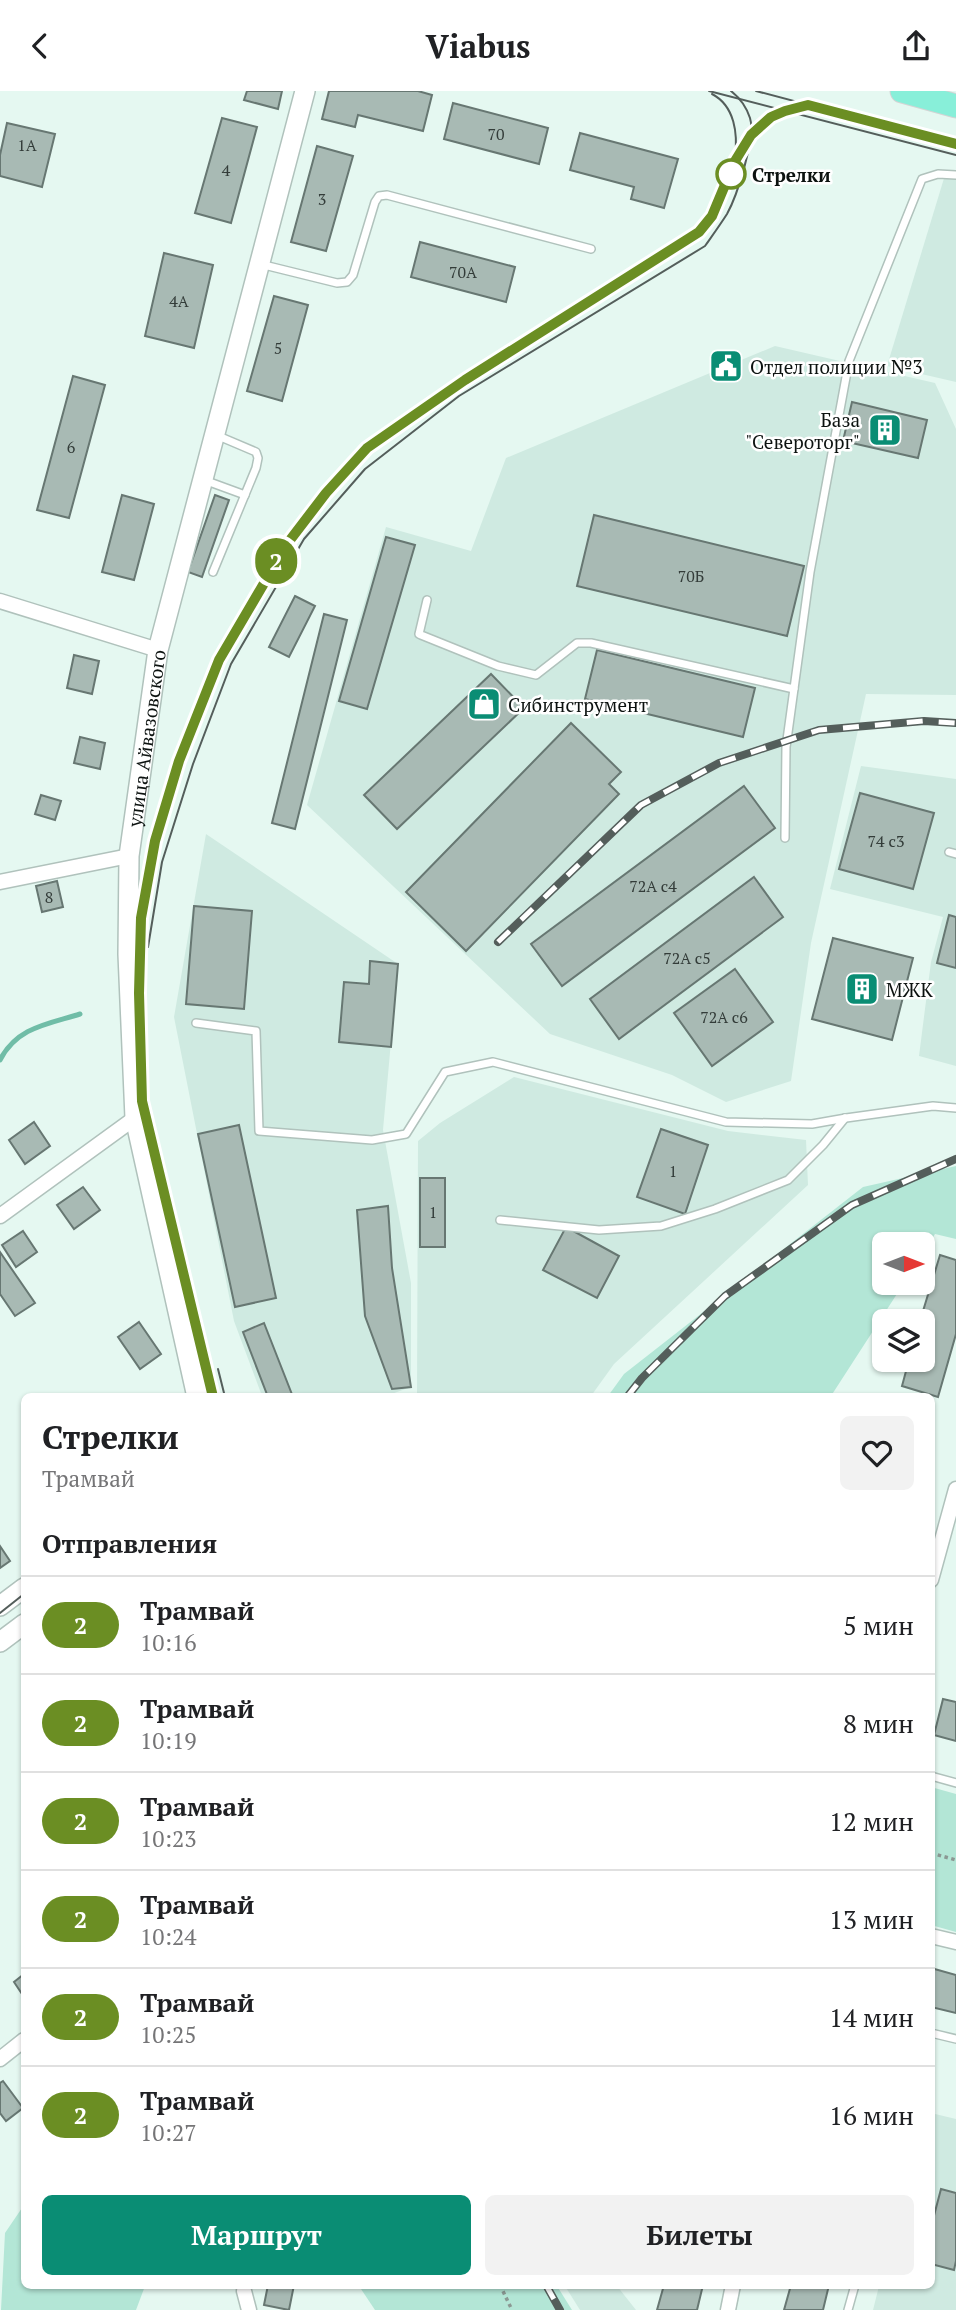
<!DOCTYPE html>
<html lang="ru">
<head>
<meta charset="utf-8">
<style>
	body { margin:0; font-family:"PT Serif",serif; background:#f2f2f2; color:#202124; height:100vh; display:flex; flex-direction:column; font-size:26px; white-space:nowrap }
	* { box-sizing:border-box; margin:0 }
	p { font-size:23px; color:#757577 }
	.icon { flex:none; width:38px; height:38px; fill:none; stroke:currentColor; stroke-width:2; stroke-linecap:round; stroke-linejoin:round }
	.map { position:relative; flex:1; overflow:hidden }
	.details { position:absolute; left:21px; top:1302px; width:914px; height:896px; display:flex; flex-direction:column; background:#fff; border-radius:10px; box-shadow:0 2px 5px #0004 }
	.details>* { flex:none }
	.badge { padding:0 14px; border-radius:23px; font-size:24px; line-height:46px }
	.needle { width:46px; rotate:90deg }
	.buttons { position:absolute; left:872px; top:1141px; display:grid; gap:14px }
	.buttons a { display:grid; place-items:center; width:63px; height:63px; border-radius:10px; background:#fff; box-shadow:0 2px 5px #0004; font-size:35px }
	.map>.badge { position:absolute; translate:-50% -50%; box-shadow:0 0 0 4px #fff }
	h2 { padding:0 21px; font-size:26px; line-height:63px }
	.round { display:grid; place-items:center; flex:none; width:74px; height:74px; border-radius:10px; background:#f2f2f2 }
	.headline { display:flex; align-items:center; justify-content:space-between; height:119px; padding:0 21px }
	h1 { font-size:33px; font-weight:800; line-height:52px }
	.button { display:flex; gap:14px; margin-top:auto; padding:14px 21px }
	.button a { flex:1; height:80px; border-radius:10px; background:#0a8d74; color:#fff; font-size:28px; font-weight:800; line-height:80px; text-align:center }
	.button a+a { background:#f2f2f2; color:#202124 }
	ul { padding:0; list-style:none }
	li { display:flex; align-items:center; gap:21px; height:98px; padding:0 21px; border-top:2px solid #e0e0e0 }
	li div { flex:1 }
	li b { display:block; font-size:26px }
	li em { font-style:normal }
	li .badge { min-width:77px; font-weight:700; text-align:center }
	header { display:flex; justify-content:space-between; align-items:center; height:91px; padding:0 21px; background:#fff; font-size:32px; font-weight:800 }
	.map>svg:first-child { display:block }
	.built { fill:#cfeae1 }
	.green { fill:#b3e6d6 }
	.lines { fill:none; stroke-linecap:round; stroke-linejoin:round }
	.stream { stroke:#70bda7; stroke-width:5 }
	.building { fill:#a8bab4; stroke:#677772; stroke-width:2 }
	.service-casing { stroke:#b0c2bc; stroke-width:10 }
	.minor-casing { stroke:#b0c2bc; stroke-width:17 }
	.tertiary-casing { stroke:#b0c2bc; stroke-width:22 }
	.primary-casing { stroke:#d3d4d4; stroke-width:25 }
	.path { stroke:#8b9893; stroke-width:3.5; stroke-dasharray:3.5 3.5; stroke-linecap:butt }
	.service { stroke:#fff; stroke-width:7 }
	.minor { stroke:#fff; stroke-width:14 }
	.tertiary { stroke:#fff; stroke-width:19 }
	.primary { stroke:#88efd9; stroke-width:23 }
	.tram { stroke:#545e5b; stroke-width:2 }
	.rail-casing { stroke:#545e5b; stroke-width:8 }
	.rail { stroke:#fff; stroke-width:5; stroke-dasharray:16; stroke-linecap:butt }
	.line-casing { stroke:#fff; stroke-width:16 }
	.line { stroke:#6b8e23; stroke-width:10 }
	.stop-dot { fill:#fff; stroke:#6b8e23; stroke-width:3.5 }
	.labels { text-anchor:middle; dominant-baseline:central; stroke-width:5; stroke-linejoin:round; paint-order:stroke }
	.number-label { font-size:16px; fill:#333c39 }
	.stop-label { font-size:19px; font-weight:bold; fill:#0c1210; stroke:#fff; text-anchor:start }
	.poi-label { font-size:19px; fill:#0c1210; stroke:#fff; text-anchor:start }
	.street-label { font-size:19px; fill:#0c1210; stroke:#fff }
</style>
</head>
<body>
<header><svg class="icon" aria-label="back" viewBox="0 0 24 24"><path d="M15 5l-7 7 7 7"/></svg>Viabus<svg class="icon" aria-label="share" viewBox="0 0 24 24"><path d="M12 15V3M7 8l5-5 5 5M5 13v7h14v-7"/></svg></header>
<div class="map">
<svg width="956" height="2219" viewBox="0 0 956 2219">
	<rect width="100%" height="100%" fill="#e5f8f1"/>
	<!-- built -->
	<g class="built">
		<path d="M945,84L956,87V291L887,275Z"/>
		<path d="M775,255L935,292L956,338V604L866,603L811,852L791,990L726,1011L672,984L550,943L307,714L386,436L471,460L506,367Z"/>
		<path d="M861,675L956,688V975L919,965L931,871L943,826L830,798Z"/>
		<path d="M206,743L398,873L383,1039L411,1192V1296L386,1305H262L234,1230L174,926Z"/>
		<path d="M514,986L728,1040L806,1049L808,1094L614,1273L591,1305L417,1306L418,1050L440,1032Z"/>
		<path d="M931,2022L956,2028V2219H873L879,2195L931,2194Z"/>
		<path d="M565,2195H617L636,2219H580Z"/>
	</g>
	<!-- green -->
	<g class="green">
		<path d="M956,1075V1148L935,1143L922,1163V1153H884V1192H904L831,1305H608L624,1283L863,1096Z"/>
		<path d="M931,1696L956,1703V1841L931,1834Z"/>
		<path d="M24,2114V2194L145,2195L136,2219H1L5,2142Z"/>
		<path d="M359,2195H557L572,2219H375Z"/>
	</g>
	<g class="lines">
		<!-- stream -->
		<path class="stream" d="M0,969C17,936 48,933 80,923"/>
	</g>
	<!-- building -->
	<g class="building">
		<path d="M247,0H282L278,18L244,9Z"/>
		<path d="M329,0H418L432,4L423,40L358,24L355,36L322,28Z"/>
		<path d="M453,12L548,37L539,73L444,48Z"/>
		<path d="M222,27L257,36L231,132L195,122Z"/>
		<path d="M7,32L55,43L42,96L0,85V64Z"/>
		<path d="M580,42L678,68L664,117L631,108L634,96L570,79Z"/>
		<path d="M317,55L353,65L326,160L291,151Z"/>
		<path d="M420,151L515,176L506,211L411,186Z"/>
		<path d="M164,162L213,174L194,257L145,245Z"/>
		<path d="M274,205L308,214L282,310L247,300Z"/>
		<path d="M73,285L105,294L69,427L37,419Z"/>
		<path d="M852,311L927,329L918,367L843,350Z"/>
		<path d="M122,404L154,413L134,489L102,481Z"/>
		<path d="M215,404L229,409L202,486L188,481Z"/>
		<path d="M594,424L804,475L787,545L577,495Z"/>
		<path d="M386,446L415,454L367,618L339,610Z"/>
		<path d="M295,505L315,515L289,566L269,556Z"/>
		<path d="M324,523L347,529L295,738L272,732Z"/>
		<path d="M597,559L755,597L743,646L585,608Z"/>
		<path d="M74,564L99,570L92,603L67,597Z"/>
		<path d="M491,583L524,617L397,738L364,704Z"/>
		<path d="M571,632L621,681L609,693L619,703L466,860L406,801Z"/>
		<path d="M80,646L105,652L100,678L74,672Z"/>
		<path d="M744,695L775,737L562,895L531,853Z"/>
		<path d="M860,702L934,722L913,798L839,778Z"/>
		<path d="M41,704L61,710L55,729L35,723Z"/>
		<path d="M754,786L783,826L619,948L590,908Z"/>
		<path d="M57,790L63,816L42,821L36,795Z"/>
		<path d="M194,815L252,820L244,918L186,913Z"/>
		<path d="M949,824L956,826V877L937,872Z"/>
		<path d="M833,847L913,867L892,949L812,928Z"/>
		<path d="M370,870L398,873L391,956L339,951L344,891L369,893Z"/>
		<path d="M735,878L773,931L712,975L674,922Z"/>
		<path d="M34,1031L50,1055L25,1073L9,1049Z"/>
		<path d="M239,1034L276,1207L235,1216L198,1043Z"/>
		<path d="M661,1038L708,1054L685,1123L637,1106Z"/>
		<rect x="420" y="1087" width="25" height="69"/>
		<path d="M83,1096L100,1119L74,1138L57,1114Z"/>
		<path d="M388,1115L392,1177L411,1296L392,1298L365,1225L357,1119Z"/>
		<path d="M566,1136L619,1165L597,1207L543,1179Z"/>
		<path d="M23,1140L37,1161L16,1176L2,1154Z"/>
		<path d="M0,1161L35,1212L15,1225L0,1203Z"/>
		<path d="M940,1164L956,1169V1243L938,1306L902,1295L909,1269H922V1230H920Z"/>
		<path d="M139,1231L161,1263L140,1278L118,1246Z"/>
		<path d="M264,1232L293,1306H268L243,1241Z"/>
		<path d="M0,1455L10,1470L0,1477Z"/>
		<path d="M943,1608L956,1611V1650L934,1644Z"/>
		<path d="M931,1877L956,1884V1922L931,1916Z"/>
		<path d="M24,1883V1906L14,1891Z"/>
		<path d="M3,1990L23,2017L6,2030L0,2022V1992Z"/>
		<path d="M941,2098L956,2102V2170L954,2179L931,2173V2136Z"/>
		<path d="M268,2194H294L289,2219L264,2214Z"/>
		<path d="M664,2194H703L697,2219H657Z"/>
		<path d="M791,2194H829L823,2219H784Z"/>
	</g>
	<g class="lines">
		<defs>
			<g id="service">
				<path d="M260,173L337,192L347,191L353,184L375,111L379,105L387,104L591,158"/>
				<path d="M204,389L245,404"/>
				<path d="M213,481L256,377L258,367L256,361L216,344"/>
				<path d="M427,509L419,543L421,544L498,575L536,584L577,552H591L794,598"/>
				<path d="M785,747L786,656L810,481L849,270L922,88L938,83L956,84"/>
				<path d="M949,761L956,763"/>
				<path d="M196,932L256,940L259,1040L372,1049L406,1043L445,981L493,971L726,1031L812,1033L846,1027L933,1015L956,1017"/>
				<path d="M500,1129L599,1139L661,1135L715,1118L788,1089L823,1054L845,1027"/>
				<path d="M931,1685L956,1692"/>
				<path d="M931,1942L956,1948"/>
				<path d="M848,2219L855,2194"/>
			</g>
			<g id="minor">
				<path d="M0,510L158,559"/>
				<path d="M0,791L129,765"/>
				<path d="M0,1125L135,1027"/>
				<path d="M931,1489L956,1398"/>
				<path d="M931,1845L956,1851"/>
				<path d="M0,1968L24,1949"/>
				<path d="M244,2200L249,2219"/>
				<path d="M728,2219L733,2194"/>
			</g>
			<g id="tertiary">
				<path id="s1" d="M197,1306L135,1027L128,863L129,765L158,559L305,0"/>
				<path d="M0,1515L24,1497"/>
				<path d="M0,1551L24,1533"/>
			</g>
			<path id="primary" d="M902,0L956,15"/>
		</defs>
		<!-- service casing -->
		<use href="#service" class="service-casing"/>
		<!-- minor casing -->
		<use href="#minor" class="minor-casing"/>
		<!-- tertiary casing -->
		<use href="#tertiary" class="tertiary-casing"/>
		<!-- primary casing -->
		<use href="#primary" class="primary-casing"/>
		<!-- path -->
		<g class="path">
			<path d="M931,1762L956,1769"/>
			<path d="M500,2194L512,2219"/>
		</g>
		<!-- service -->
		<use href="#service" class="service"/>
		<!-- minor -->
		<use href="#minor" class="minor"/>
		<!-- tertiary -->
		<use href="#tertiary" class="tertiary"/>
		<!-- primary -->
		<use href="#primary" class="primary"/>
		<!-- tram -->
		<g class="tram">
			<path d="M709,0L956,64"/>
			<path d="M756,0L956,53"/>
			<path d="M712,3C735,15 738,43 735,67"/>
			<path d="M148,856L162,771L193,673L231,573L304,448L365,378L459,305L705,155C712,145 720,134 727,123C737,105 756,46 750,27C746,15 740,7 731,0"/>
			<path d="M218,1278L225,1306"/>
			<path d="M213,1306L155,1073L142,1010L139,902L141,827L155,749L179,670L219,569L287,453L326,402L367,357L465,289L699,141L712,125L735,70L751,44L771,26L808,14"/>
			<path d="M0,1522L24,1503"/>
		</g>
		<defs>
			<g id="rail">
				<path d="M498,851L641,714L719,672L819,639L924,630L956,632"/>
				<path d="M627,1306L642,1287L725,1205L852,1114L956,1068"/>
				<path d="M546,2194L560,2219"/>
			</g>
		</defs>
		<!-- rail casing -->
		<use href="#rail" class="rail-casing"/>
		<!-- rail -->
		<use href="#rail" class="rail"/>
	</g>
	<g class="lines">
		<defs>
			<path id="line" d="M213,1306L142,1010L139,902L141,827L155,750L179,670L219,569L287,453L326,402L367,357L465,289L699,141L712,125L735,70L751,44L771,26L785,20L808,14L956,53"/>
		</defs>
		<!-- line casing -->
		<use href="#line" class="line-casing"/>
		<!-- line -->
		<use href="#line" class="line"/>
	</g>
	<!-- icons -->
	<defs>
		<symbol id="civic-square" viewBox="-11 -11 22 22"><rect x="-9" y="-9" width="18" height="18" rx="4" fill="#0a8d74" stroke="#fff"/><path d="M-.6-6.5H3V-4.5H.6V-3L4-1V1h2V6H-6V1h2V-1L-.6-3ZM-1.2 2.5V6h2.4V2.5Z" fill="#fff"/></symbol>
		<symbol id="building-square" viewBox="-11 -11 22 22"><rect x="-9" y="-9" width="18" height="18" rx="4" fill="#0a8d74" stroke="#fff"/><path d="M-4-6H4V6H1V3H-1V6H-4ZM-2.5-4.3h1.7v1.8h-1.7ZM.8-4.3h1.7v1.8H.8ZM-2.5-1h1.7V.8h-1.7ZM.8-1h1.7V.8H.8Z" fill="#fff"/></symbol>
		<symbol id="shop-square" viewBox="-11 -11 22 22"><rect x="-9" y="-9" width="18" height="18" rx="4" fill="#0a8d74" stroke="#fff"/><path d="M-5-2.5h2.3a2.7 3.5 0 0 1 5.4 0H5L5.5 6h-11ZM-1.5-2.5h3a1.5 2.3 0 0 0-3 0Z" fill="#fff"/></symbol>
	</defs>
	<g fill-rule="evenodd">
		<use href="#civic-square" x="707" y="256" width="38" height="38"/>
		<use href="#building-square" x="866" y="320" width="38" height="38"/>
		<use href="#shop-square" x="465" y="594" width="38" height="38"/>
		<use href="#building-square" x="843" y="879" width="38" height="38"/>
	</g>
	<!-- markers -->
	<circle class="stop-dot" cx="731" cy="83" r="14"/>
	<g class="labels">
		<!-- number labels -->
		<g class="number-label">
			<text x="496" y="43">70</text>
			<text x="27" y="54">1А</text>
			<text x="226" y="79">4</text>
			<text x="322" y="108">3</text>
			<text x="463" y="181">70А</text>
			<text x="179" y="210">4А</text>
			<text x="278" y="257">5</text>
			<text x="71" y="356">6</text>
			<text x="691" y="485">70Б</text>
			<text x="886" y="750">74 с3</text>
			<text x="653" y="795">72А с4</text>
			<text x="49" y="806">8</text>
			<text x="687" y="867">72А с5</text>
			<text x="724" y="926">72А с6</text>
			<text x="673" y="1080">1</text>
			<text x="433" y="1121">1</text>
		</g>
		<!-- stop labels -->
		<g class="stop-label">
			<text x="752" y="83">Стрелки</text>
		</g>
		<!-- poi labels -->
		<g class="poi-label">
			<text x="750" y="275">Отдел полиции №3</text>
			<text x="860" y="328" text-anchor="end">База<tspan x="860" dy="22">"Североторг"</tspan></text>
			<text x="508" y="613">Сибинструмент</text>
			<text x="886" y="898">МЖК</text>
		</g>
		<!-- street labels -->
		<g class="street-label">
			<text stroke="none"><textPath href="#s1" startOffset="667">улица Айвазовского</textPath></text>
		</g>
	</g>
</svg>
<div class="buttons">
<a><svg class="needle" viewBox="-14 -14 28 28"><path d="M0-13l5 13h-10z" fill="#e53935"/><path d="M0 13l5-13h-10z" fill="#757577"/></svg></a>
<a><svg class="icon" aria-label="layers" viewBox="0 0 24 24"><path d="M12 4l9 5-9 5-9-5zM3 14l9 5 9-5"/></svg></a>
</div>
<b class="badge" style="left:276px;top:470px;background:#6b8e23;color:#fff">2</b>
<section class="details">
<div class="headline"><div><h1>Стрелки</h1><p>Трамвай</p></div><a class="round"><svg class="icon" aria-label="heart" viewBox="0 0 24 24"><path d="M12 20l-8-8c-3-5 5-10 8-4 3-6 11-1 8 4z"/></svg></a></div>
<h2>Отправления</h2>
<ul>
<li><span class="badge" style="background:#6b8e23;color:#fff">2</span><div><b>Трамвай</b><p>10:16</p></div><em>5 мин</em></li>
<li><span class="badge" style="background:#6b8e23;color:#fff">2</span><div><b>Трамвай</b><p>10:19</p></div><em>8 мин</em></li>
<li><span class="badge" style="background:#6b8e23;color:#fff">2</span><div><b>Трамвай</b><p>10:23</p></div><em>12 мин</em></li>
<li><span class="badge" style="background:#6b8e23;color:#fff">2</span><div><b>Трамвай</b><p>10:24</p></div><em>13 мин</em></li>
<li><span class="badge" style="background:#6b8e23;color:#fff">2</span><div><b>Трамвай</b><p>10:25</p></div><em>14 мин</em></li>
<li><span class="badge" style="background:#6b8e23;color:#fff">2</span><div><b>Трамвай</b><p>10:27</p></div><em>16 мин</em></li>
</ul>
<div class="button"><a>Маршрут</a><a>Билеты</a></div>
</section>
</div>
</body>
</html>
